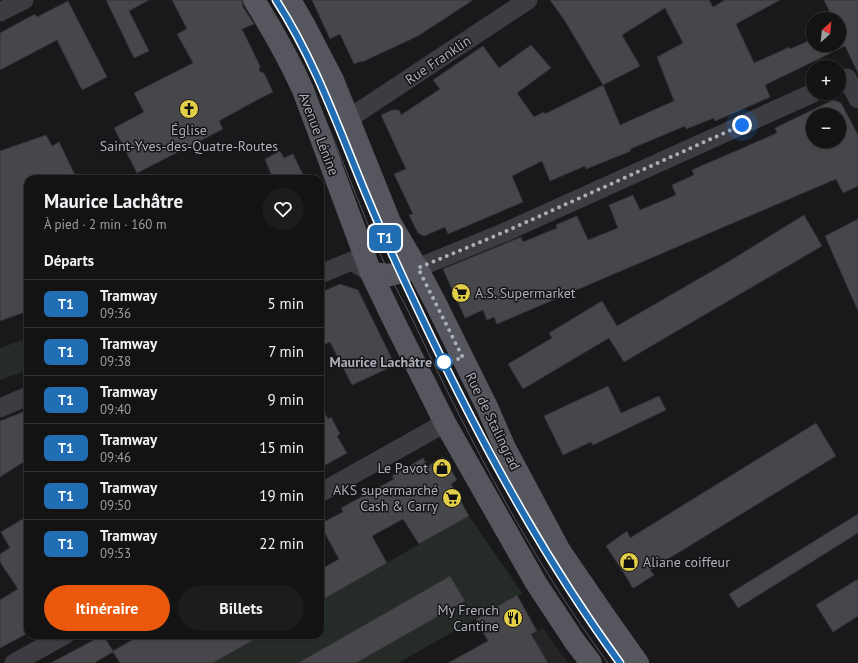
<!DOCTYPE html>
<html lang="fr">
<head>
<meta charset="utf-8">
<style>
	body { margin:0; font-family:"PT Sans",sans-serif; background:#1c1c1d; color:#f1f3f6; height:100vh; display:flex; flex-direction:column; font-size:15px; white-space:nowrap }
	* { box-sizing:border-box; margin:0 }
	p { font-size:13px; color:#9d9ea0 }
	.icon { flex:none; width:22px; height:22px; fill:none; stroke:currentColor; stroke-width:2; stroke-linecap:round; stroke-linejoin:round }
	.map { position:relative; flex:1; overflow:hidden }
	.details { position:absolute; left:24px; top:175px; width:300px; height:464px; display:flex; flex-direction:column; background:#131314; border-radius:12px; box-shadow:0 1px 3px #0004,0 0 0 1px #323234 }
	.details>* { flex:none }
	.badge { padding:0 8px; border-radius:6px; font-size:14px; line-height:26px }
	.needle { width:26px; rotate:27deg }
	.controls { position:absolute; left:806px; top:12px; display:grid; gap:8px }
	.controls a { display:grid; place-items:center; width:40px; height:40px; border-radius:50%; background:#131314; box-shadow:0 1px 3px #0004,0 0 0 1px #323234; font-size:20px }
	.you { position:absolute; width:20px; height:20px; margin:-10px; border:3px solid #fff; border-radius:50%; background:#1a73e8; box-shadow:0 0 0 6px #1a73e833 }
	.map>.badge { position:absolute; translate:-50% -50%; box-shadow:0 0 0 2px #fff }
	h2 { padding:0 20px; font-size:15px; line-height:36px }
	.round { display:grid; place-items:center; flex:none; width:42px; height:42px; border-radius:21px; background:#1c1c1d }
	.headline { display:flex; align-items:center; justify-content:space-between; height:68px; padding:0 20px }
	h1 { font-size:19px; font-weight:800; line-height:30px }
	.action { display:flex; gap:8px; margin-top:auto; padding:8px 20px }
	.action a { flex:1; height:46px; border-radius:24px; background:#ea580c; color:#fff; font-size:16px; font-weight:800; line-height:46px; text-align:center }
	.action a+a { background:#1c1c1d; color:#f1f3f6 }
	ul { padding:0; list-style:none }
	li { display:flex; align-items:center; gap:12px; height:48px; padding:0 20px; border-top:1px solid #323234 }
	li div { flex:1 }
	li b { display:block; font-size:15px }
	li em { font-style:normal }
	li .badge { min-width:44px; font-weight:700; text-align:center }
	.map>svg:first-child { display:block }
	.built { fill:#252528 }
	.green { fill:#252c27 }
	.building { fill:#46464b; stroke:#343337; fill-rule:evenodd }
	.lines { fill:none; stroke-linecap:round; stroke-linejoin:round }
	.street { stroke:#3c3c41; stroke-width:19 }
	.primary { stroke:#56575e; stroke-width:22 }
	.tram { stroke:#53545a; stroke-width:1 }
	.line-casing { stroke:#fff; stroke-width:9 }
	.line { stroke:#216eb4; stroke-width:6 }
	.walk { stroke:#acaeb9; stroke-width:4; stroke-dasharray:0 7.2 }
	.stop-dot { fill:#fff; stroke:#216eb4; stroke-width:2 }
	.labels { text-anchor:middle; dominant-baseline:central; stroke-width:3; stroke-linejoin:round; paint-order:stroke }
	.street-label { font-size:14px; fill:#acaeb9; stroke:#141416 }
	.poi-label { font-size:14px; fill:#acaeb9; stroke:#141416; text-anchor:end }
	.stop-label { font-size:14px; font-weight:bold; fill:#acaeb9; stroke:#141416; text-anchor:end }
</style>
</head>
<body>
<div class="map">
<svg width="858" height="663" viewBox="0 0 858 663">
	<rect width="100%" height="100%" fill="#19191b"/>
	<!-- built -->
	<path class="built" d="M543,628L568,663H480Z"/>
	<!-- green -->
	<g class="green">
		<path d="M28,338V370L0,380V348Z"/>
		<path d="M469,516L522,593L398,663H213L261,635H320V601Z"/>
	</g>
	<!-- building -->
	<g class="building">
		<path d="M106,0H149L129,11L149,51L134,58Z"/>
		<path d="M172,0H242L243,7L254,24L242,29L260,66L259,71L264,73L273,92L257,100L219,121L223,129L137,173L114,128L144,112L134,93L193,63L177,34L187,29Z"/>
		<path d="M312,0H473L418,36L362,62L361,61L354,64L340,34L330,39Z"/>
		<path d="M550,0H709L713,7L725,0H780L736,24L754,63L783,50L789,47L790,49L813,39V45H839V19H833L824,0H858V73L845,46L765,85L770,97L743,109L715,121L714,118L686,129L685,126L630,149L631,151L586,169L585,166L550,181L542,161L512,176L523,202L448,234L445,227L424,236L418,233L409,215L413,214L394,174L406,169L381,115L392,110H399L401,115L440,89L433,80L483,46L499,68L531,45L551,68L517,93L534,117L544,112L545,114L603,85L620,125L674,101L657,57L683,43L665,8L622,35L640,66L603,85L565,21Z"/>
		<path d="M68,1L107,77L82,90L57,40L0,70V33L35,14L37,17Z"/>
		<path d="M833,100L841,103L858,135V186L843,193L836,179L497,324L494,317L487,320L483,310L465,318L443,269L521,237L523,242L557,228L556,225L577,216L588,240L618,228L609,205L633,195L640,210L676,195L672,185L694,175L692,170L777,133L775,128ZM813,115H839V141H813Z"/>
		<path d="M46,135L52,146L59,142L77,179H28V311L0,321V151Z"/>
		<path d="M280,151L284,158L293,154L305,179H273L265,159Z"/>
		<path d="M804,215L822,246L624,362L609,338L523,389L508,364L552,338L549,333L602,301L617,326L728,262Z"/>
		<path d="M858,219V311L825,236Z"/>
		<path d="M340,284L358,290L395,365L352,385L330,342L320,346V293Z"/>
		<path d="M608,386L621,413L659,396L666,410L593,445L591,442L563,455L544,416Z"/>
		<path d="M320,406L328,419L331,417L340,434L337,436L347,453L320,468Z"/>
		<path d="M28,410V459L0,477V421Z"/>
		<path d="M816,423L836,456L650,570L654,575L634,588L632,587L627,578L606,546L627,531L630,538Z"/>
		<path d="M443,457L457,480L451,484L469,516L419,544L403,519L372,536L387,563L320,601V570L339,559L320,524L343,512L341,508L394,479L392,476L423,458L428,466Z"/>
		<path d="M858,514V533L738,608L729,594Z"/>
		<path d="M28,516V633L0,648V600L18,589L0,562V554L10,548L1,532Z"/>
		<path d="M450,576L465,601L356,663H298Z"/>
		<path d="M858,579V616L833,632L816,605Z"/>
		<path d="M517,595L537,631L531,634L548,663H448L488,641L476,619Z"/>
		<path d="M103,635L113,651L141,635H262L213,663H120L113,652L94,663H51Z"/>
	</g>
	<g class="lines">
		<!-- street -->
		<g class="street">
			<path d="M0,12L24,0"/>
			<path d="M847,78L858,99"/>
			<path d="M348,119L528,0"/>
			<path d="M417,268L503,233L813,93"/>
			<path d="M320,274L352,261L371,273"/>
			<path d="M0,408L28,396"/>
			<path d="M320,493L445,423"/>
			<path d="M14,663L65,635"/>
		</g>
		<!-- primary -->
		<g class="primary">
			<path d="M254,0C272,29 289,59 303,90L371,273L395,323L445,423L536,583L575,642L591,663"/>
			<path d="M290,0L305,26L333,80L390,222L417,268L435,302L487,407L505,448L560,551L606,618L638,663"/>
			<path d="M371,273L390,275L417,268"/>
		</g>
		<!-- tram -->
		<g class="tram">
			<path d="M265,0C276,18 288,36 297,55C331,127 357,202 389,274C398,293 409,311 418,331C473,446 532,560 608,663"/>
			<path d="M276,0C323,73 348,157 384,236C451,384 524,531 620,663"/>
		</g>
	</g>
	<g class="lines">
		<defs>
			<path id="line" d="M276,0C323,73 348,157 384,236C451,384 524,531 620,663"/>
		</defs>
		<!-- line casing -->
		<use href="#line" class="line-casing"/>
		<!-- line -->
		<use href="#line" class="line"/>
		<!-- walk -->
		<path class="walk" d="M444,362L463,358L418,268L502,233L742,125"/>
	</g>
	<!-- icons -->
	<defs>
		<symbol id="church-disc" viewBox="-11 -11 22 22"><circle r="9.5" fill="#e3ce48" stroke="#141416"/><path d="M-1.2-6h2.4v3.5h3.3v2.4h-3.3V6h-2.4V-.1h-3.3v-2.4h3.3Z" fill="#111"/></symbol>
		<symbol id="supermarket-disc" viewBox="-11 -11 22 22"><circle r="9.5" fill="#e3ce48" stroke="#141416"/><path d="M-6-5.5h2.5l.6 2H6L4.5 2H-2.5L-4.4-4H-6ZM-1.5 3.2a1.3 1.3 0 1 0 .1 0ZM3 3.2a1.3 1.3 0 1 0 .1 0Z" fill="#111"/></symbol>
		<symbol id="shop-disc" viewBox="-11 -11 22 22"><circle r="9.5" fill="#e3ce48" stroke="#141416"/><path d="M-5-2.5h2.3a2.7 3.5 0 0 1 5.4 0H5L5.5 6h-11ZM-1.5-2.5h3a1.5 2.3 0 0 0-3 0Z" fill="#111"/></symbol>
		<symbol id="restaurant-disc" viewBox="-11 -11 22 22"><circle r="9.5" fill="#e3ce48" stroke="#141416"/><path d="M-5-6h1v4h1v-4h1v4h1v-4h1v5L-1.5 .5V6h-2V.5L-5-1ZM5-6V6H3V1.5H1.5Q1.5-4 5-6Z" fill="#111"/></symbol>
	</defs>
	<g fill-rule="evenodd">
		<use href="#church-disc" x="178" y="98" width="22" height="22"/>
		<use href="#supermarket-disc" x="450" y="282" width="22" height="22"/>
		<use href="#shop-disc" x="431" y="457" width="22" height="22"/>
		<use href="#supermarket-disc" x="441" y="487" width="22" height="22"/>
		<use href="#shop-disc" x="618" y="551" width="22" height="22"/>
		<use href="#restaurant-disc" x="502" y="607" width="22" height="22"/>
	</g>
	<!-- markers -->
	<circle class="stop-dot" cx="444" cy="362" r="8"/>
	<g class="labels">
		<!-- street labels -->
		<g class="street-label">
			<text transform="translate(438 60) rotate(-34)">Rue Franklin</text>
			<text transform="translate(319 134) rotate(69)">Avenue Lénine</text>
			<text transform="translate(493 421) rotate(64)">Rue de Stalingrad</text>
		</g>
		<!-- poi labels -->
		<g class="poi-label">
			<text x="189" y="130" text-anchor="middle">Église<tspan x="189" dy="16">Saint-Yves-des-Quatre-Routes</tspan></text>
			<text x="475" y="293" text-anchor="start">A.S. Supermarket</text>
			<text x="428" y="468">Le Pavot</text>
			<text x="438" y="490">AKS supermarché<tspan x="438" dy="16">Cash &amp; Carry</tspan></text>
			<text x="643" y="562" text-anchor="start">Aliane coiffeur</text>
			<text x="499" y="610">My French<tspan x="499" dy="16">Cantine</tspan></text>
		</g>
		<!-- stop labels -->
		<g class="stop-label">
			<text x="432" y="362">Maurice Lachâtre</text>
		</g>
	</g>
</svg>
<div class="controls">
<a><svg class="needle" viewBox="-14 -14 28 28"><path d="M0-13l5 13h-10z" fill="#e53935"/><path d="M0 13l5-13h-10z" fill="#9d9ea0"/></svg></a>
<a>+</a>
<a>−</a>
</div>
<div class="you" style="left:742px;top:125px"></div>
<b class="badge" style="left:385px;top:238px;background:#216eb4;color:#fff">T1</b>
<section class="details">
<div class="headline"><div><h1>Maurice Lachâtre</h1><p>À pied · 2 min · 160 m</p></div><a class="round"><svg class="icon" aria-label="heart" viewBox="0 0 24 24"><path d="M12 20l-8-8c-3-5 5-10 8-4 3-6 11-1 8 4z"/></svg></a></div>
<h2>Départs</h2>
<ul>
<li><span class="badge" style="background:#216eb4;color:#fff">T1</span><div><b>Tramway</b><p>09:36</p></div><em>5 min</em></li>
<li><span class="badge" style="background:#216eb4;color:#fff">T1</span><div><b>Tramway</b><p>09:38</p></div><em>7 min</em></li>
<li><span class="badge" style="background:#216eb4;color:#fff">T1</span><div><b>Tramway</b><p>09:40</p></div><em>9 min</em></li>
<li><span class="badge" style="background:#216eb4;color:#fff">T1</span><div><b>Tramway</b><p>09:46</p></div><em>15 min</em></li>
<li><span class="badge" style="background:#216eb4;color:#fff">T1</span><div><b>Tramway</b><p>09:50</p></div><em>19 min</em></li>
<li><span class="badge" style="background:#216eb4;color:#fff">T1</span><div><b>Tramway</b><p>09:53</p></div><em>22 min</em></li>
</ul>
<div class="action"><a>Itinéraire</a><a>Billets</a></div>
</section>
</div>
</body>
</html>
